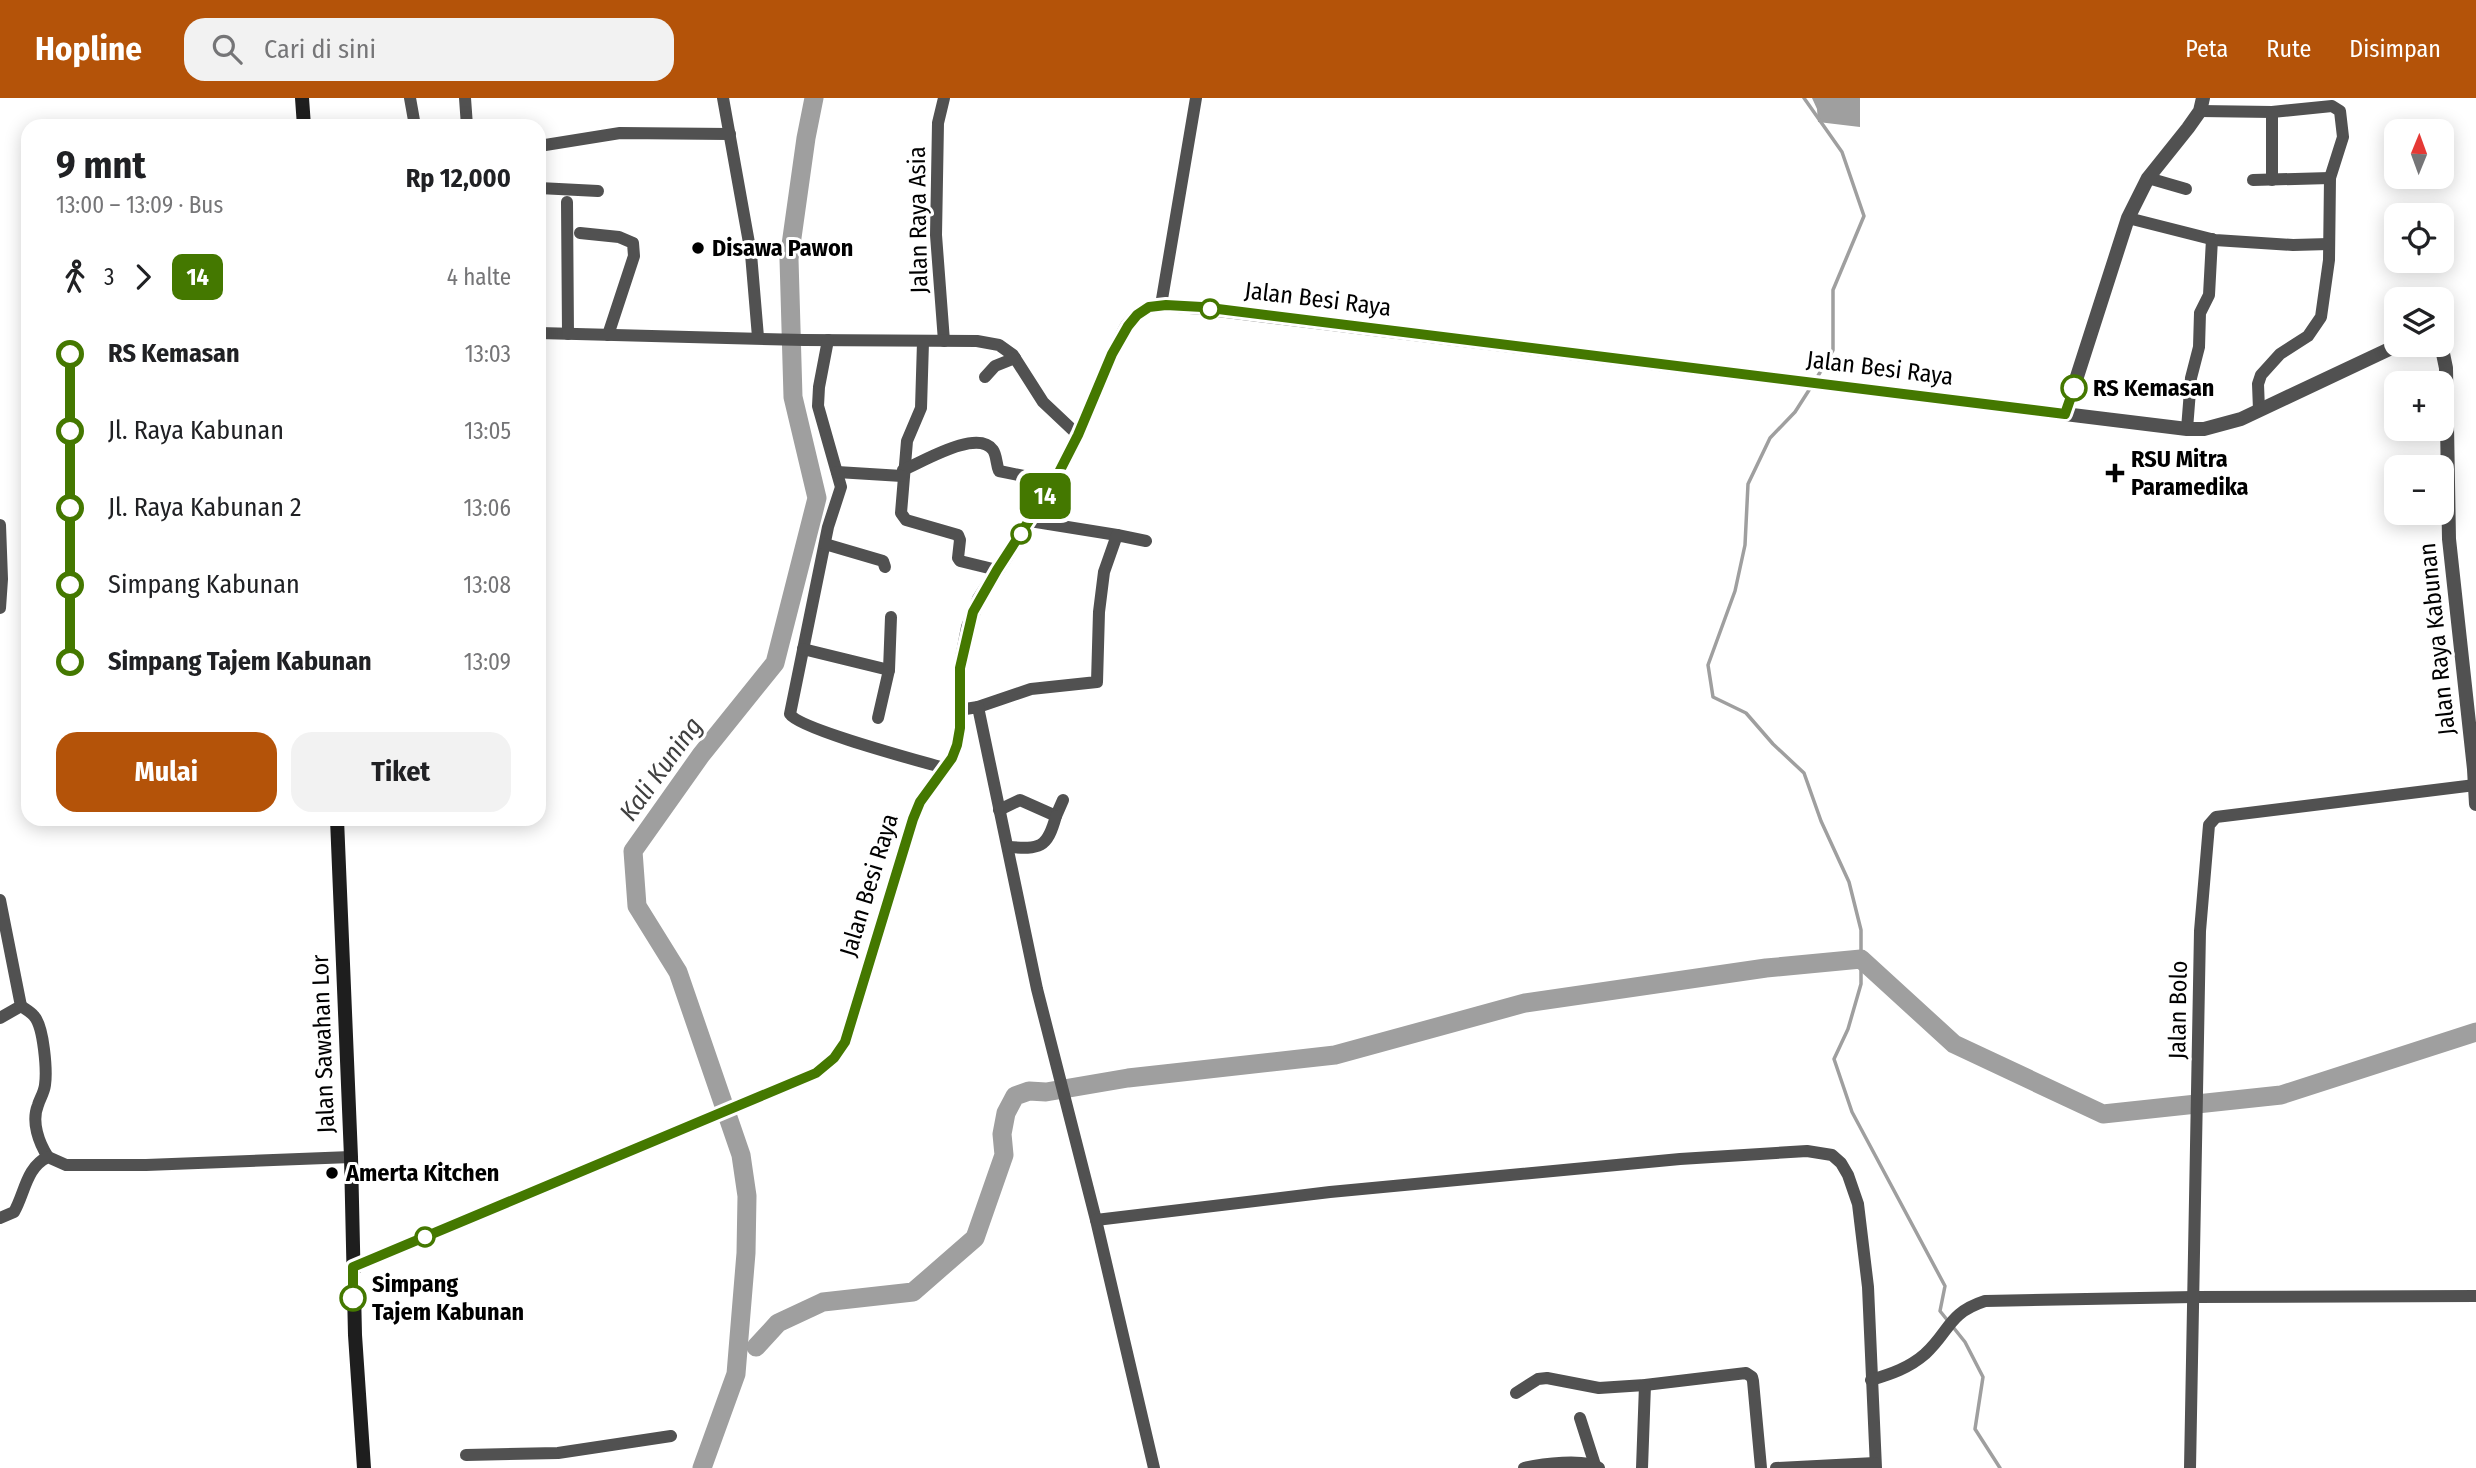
<!DOCTYPE html>
<html lang="id">
<head>
<meta charset="utf-8">
<style>
	body { margin:0; font-family:"Fira Sans Condensed",sans-serif; background:#f2f2f2; color:#202124; height:100vh; display:flex; flex-direction:column; font-size:26px; white-space:nowrap }
	* { box-sizing:border-box; margin:0 }
	p { font-size:23px; color:#757577 }
	.icon { flex:none; width:38px; height:38px; fill:none; stroke:currentColor; stroke-width:2; stroke-linecap:round; stroke-linejoin:round }
	.map { position:relative; flex:1; overflow:hidden }
	.side { position:absolute; left:21px; top:21px; width:525px; height:707px; display:flex; flex-direction:column; background:#fff; border-radius:21px; box-shadow:0 4px 18px #0003 }
	.side>* { flex:none }
	.badge { padding:0 14px; border-radius:10px; font-size:24px; line-height:46px }
	.needle { width:46px; rotate:1deg }
	.tools { position:absolute; left:2384px; top:21px; display:grid; gap:14px }
	.tools a { display:grid; place-items:center; width:70px; height:70px; border-radius:14px; background:#fff; box-shadow:0 4px 18px #0003; font-size:35px }
	.map>.badge { position:absolute; translate:-50% -50%; box-shadow:0 0 0 4px #fff }
	.legs { display:flex; align-items:center; gap:10px; height:77px; padding:0 35px; font-size:23px }
	.legs p { margin-inline-start:auto }
	.headline { display:flex; align-items:center; justify-content:space-between; height:119px; padding:0 35px }
	h1 { font-size:38px; font-weight:700; line-height:52px }
	.cta { display:flex; gap:14px; margin-top:auto; padding:14px 35px }
	.cta a { flex:1; height:80px; border-radius:21px; background:#b45309; color:#fff; font-size:28px; font-weight:700; line-height:80px; text-align:center }
	.cta a+a { background:#f2f2f2; color:#202124 }
	ul { padding:0 35px; list-style:none }
	li { display:flex; align-items:center; gap:24px; height:77px; font-size:26px }
	li i { display:grid; place-items:center; width:10px; height:100%; margin:0 9px; background:currentColor }
	li i::after { content:''; width:18px; height:18px; margin:-9px; border:5px solid; border-radius:50%; background:#fff }
	li p { margin-inline-start:auto }
	li:first-child i { background:linear-gradient(#0000 50%,currentColor 0) }
	li:last-child i { background:linear-gradient(currentColor 50%,#0000 0) }
	header { display:flex; align-items:center; gap:42px; box-sizing:border-box; height:98px; padding:0 35px; background:#b45309; color:#fff }
	header strong { font-size:33px }
	nav { display:flex; gap:38px; margin-inline-start:auto; font-size:24px }
	.search { width:490px; height:63px; background:#f2f2f2; display:flex; align-items:center; gap:18px; box-sizing:border-box; padding:0 24px; border-radius:21px; color:#757577; font-size:26px }
	.map>svg:first-child { display:block }
	.water { fill:#9f9f9f }
	.lines { fill:none; stroke-linecap:round; stroke-linejoin:round }
	.stream { stroke:#9f9f9f; stroke-width:3.5 }
	.river { stroke:#9f9f9f; stroke-width:19 }
	.minor { stroke:#515151; stroke-width:12 }
	.tertiary { stroke:#515151; stroke-width:14 }
	.secondary { stroke:#1e1e1e; stroke-width:14 }
	.line-1-casing { stroke:#fff; stroke-width:16 }
	.line-1 { stroke:#447800; stroke-width:10 }
	.poi-dot { fill:#000; stroke:#fff; stroke-width:2.5 }
	.stop-1-dot { fill:#fff; stroke:#447800; stroke-width:3.5 }
	.labels { text-anchor:middle; dominant-baseline:central; stroke-width:6; stroke-linejoin:round; paint-order:stroke }
	.street-label { font-size:24px; fill:#000; stroke:#fff }
	.poi-label { font-size:24px; font-weight:bold; fill:#000; stroke:#fff; text-anchor:start }
	.stop-label { font-size:24px; font-weight:bold; fill:#000; stroke:#fff; text-anchor:start }
	.water-label { font-size:26px; font-style:italic; fill:#404040; stroke:#fff }
</style>
</head>
<body>
<header>
<strong>Hopline</strong>
<div class="search"><svg class="icon" aria-label="search" viewBox="0 0 24 24"><circle cx="10" cy="10" r="6"/><path d="M15 15l6 6"/></svg>Cari di sini</div>
<nav><a>Peta</a><a>Rute</a><a>Disimpan</a></nav>
</header>
<div class="map">
<svg width="2476" height="1370" viewBox="0 0 2476 1370">
	<rect width="100%" height="100%" fill="#fff"/>
	<!-- water -->
	<path class="water" d="M1812,0H1860V29L1818,24L1817,11Z"/>
	<g class="lines">
		<!-- stream -->
		<g class="stream">
			<path d="M1804,0L1842,54L1864,118L1833,192V252L1815,283"/>
			<path d="M1811,289L1795,314L1770,340L1748,386L1745,447L1735,493L1708,567L1713,599L1746,615L1773,646L1804,675L1821,723L1849,784L1861,832V886L1848,931L1834,961L1852,1014L1945,1188L1940,1213L1948,1223"/>
			<path d="M1953,1229L1965,1244L1983,1279L1975,1331L2000,1370"/>
		</g>
		<!-- river -->
		<g class="river">
			<path d="M756,1249L778,1225L823,1204L913,1194L975,1140L1004,1057L1002,1036L1006,1015L1015,998L1029,993L1046,994L1128,980L1335,957L1525,905L1766,870L1861,861L1954,946L2103,1016L2281,997L2476,934"/>
			<path d="M702,1370L736,1276L746,1155L747,1098L741,1057L678,874L637,808L633,753L701,657L775,565L817,400L793,299L789,161L806,40L814,0"/>
		</g>
		<!-- minor -->
		<g class="minor">
			<path d="M410,0L415,28"/>
			<path d="M465,0L467,28"/>
			<path d="M723,0L751,156L758,239"/>
			<path d="M944,0L938,25L936,137L944,243"/>
			<path d="M2200,13L2272,14L2332,8L2340,13L2343,39L2330,80L2329,162L2321,219L2308,238L2280,256L2261,277L2258,286L2259,312"/>
			<path d="M539,48L620,35L730,36"/>
			<path d="M2148,80L2186,91"/>
			<path d="M2253,82L2330,80"/>
			<path d="M2272,82V14"/>
			<path d="M539,90L598,93"/>
			<path d="M567,104L568,236"/>
			<path d="M2128,120L2215,142L2293,147L2329,146"/>
			<path d="M580,135L619,139L633,145L634,158L608,237"/>
			<path d="M1161,207L1196,0"/>
			<path d="M539,235L804,242L977,243L999,247L1013,257L1043,304L1078,337"/>
			<path d="M828,242L819,289L818,308L841,389L828,429L790,616C799,631 920,663 944,670"/>
			<path d="M923,244L921,310L907,343L901,415L906,422L958,437L960,442L958,460L960,463L997,472"/>
			<path d="M985,279L995,268L1015,260"/>
			<path d="M2187,331L2191,280L2199,249L2200,215L2209,197L2212,141"/>
			<path d="M903,372C921,365 977,330 993,352C997,358 996,366 999,373L1054,384"/>
			<path d="M837,374L902,378"/>
			<path d="M1030,423L1117,437"/>
			<path d="M0,427L2,481L0,510"/>
			<path d="M825,446L883,463L885,469"/>
			<path d="M803,551L889,572L878,620"/>
			<path d="M889,572L891,519"/>
			<path d="M978,609L1031,591L1097,584L1099,514L1104,474L1117,437L1146,443"/>
			<path d="M959,612L978,609L1037,891L1096,1122L1154,1370"/>
			<path d="M999,712L1020,702L1056,718L1063,702"/>
			<path d="M1008,749C1040,751 1047,751 1056,718"/>
			<path d="M0,802L21,908L0,920"/>
			<path d="M21,908C25,911 31,914 34,918C44,929 47,973 45,987C44,995 40,1000 38,1007C31,1024 39,1045 48,1059"/>
			<path d="M0,1120L14,1114C25,1095 26,1069 48,1059L66,1067H146L351,1059"/>
			<path d="M1096,1122L1330,1094L1680,1061L1807,1053L1832,1057L1841,1065L1848,1077L1858,1106L1868,1189L1876,1370"/>
			<path d="M1871,1282C1891,1276 1909,1270 1925,1256C1950,1233 1948,1215 1985,1203L2194,1199L2476,1198"/>
			<path d="M1516,1295L1538,1281L1547,1280L1599,1290L1645,1287L1746,1275L1752,1279L1753,1283L1761,1370"/>
			<path d="M1580,1320L1595,1367"/>
			<path d="M466,1357L558,1355L671,1338"/>
			<path d="M1524,1370C1541,1366 1585,1360 1599,1370"/>
			<path d="M1642,1370L1645,1287"/>
			<path d="M1776,1370L1875,1365"/>
			<path d="M2190,1370L2200,833L2209,727L2216,719L2475,687"/>
		</g>
		<!-- tertiary -->
		<g class="tertiary">
			<path d="M2441,246L2446,270L2449,441L2474,671L2476,706"/>
			<path d="M2065,316L2128,120L2148,80L2188,30L2200,13L2203,0"/>
			<path d="M353,1169L816,975L834,960L845,944L913,721L920,704L952,660L957,647L960,630V570L968,529L979,501L1054,384L1078,337L1112,256L1127,228L1137,217L1149,209L1166,207L1202,210L2187,331H2204L2241,321L2398,247"/>
		</g>
		<!-- secondary -->
		<g class="secondary">
			<path d="M302,0L304,28"/>
			<path d="M337,721L351,1059L355,1237L364,1370"/>
		</g>
	</g>
	<g class="lines">
		<defs>
			<path id="line-1" d="M353,1200V1169L816,975L834,960L845,944L913,721L920,704L952,660L957,647L960,630V570L973,514L997,472L1054,384L1078,337L1112,256L1128,228L1137,217L1149,209L1166,207L1202,209L2065,316L2074,290"/>
		</defs>
		<!-- line-1 casing -->
		<use href="#line-1" class="line-1-casing"/>
		<!-- line-1 -->
		<use href="#line-1" class="line-1"/>
	</g>
	<!-- markers -->
	<g class="poi-dot">
		<circle cx="698" cy="150" r="7"/>
		<path d="M2111.5 364.5h7v7h7v7h-7v7h-7v-7h-7v-7h7z"/>
		<circle cx="332" cy="1075" r="7"/>
	</g>
	<g class="stop-1-dot">
		<circle cx="1210" cy="211" r="9"/>
		<circle cx="2074" cy="290" r="12"/>
		<circle cx="1021" cy="436" r="9"/>
		<circle cx="425" cy="1139" r="9"/>
		<circle cx="353" cy="1200" r="12"/>
	</g>
	<g class="labels">
		<!-- street labels -->
		<g class="street-label">
			<text transform="translate(918 122) rotate(-91)">Jalan Raya Asia</text>
			<text transform="translate(1318 201) rotate(7)">Jalan Besi Raya</text>
			<text transform="translate(1880 270) rotate(7)">Jalan Besi Raya</text>
			<text transform="translate(2437 541) rotate(-96)">Jalan Raya Kabunan</text>
			<text transform="translate(869 787) rotate(-73)">Jalan Besi Raya</text>
			<text transform="translate(2178 912) rotate(-89)">Jalan Bolo</text>
			<text transform="translate(323 946) rotate(-92)">Jalan Sawahan Lor</text>
		</g>
		<!-- poi labels -->
		<g class="poi-label">
			<text x="712" y="150">Disawa Pawon</text>
			<text x="2131" y="361">RSU Mitra<tspan x="2131" dy="28">Paramedika</tspan></text>
			<text x="346" y="1075">Amerta Kitchen</text>
		</g>
		<!-- stop labels -->
		<g class="stop-label">
			<text x="2093" y="290">RS Kemasan</text>
			<text x="372" y="1186">Simpang<tspan x="372" dy="28">Tajem Kabunan</tspan></text>
		</g>
		<!-- water labels -->
		<g class="water-label">
			<text transform="translate(661 671) rotate(-54)">Kali Kuning</text>
		</g>
	</g>
</svg>
<div class="tools">
<a><svg class="needle" viewBox="-14 -14 28 28"><path d="M0-13l5 13h-10z" fill="#e53935"/><path d="M0 13l5-13h-10z" fill="#757577"/></svg></a>
<a><svg class="icon" aria-label="locate" viewBox="0 0 24 24"><circle cx="12" cy="12" r="6"/><path d="M12 2v4M12 18v4M2 12h4M18 12h4"/></svg></a>
<a><svg class="icon" aria-label="layers" viewBox="0 0 24 24"><path d="M12 4l9 5-9 5-9-5zM3 14l9 5 9-5"/></svg></a>
<a>+</a>
<a>−</a>
</div>
<b class="badge" style="left:1045px;top:398px;background:#447800;color:#fff">14</b>
<section class="side">
<div class="headline"><div><h1>9 mnt</h1><p>13:00 – 13:09 · Bus</p></div><b>Rp 12,000</b></div>
<div class="legs"><svg class="icon" aria-label="walk" viewBox="0 0 24 24"><circle cx="13" cy="4" r="2"/><path d="M13 8l-2 6 4 7M11 14l-3 7M7 12l3-4h3l4 4"/></svg>3<svg class="icon" aria-label="forward" viewBox="0 0 24 24"><path d="M9 5l7 7-7 7"/></svg><b class="badge" style="background:#447800;color:#fff">14</b><p>4 halte</p></div>
<ul>
<li><i style="color:#447800"></i><b>RS Kemasan</b><p>13:03</p></li>
<li><i style="color:#447800"></i><span>Jl. Raya Kabunan</span><p>13:05</p></li>
<li><i style="color:#447800"></i><span>Jl. Raya Kabunan 2</span><p>13:06</p></li>
<li><i style="color:#447800"></i><span>Simpang Kabunan</span><p>13:08</p></li>
<li><i style="color:#447800"></i><b>Simpang Tajem Kabunan</b><p>13:09</p></li>
</ul>
<div class="cta"><a>Mulai</a><a>Tiket</a></div>
</section>
</div>
</body>
</html>
